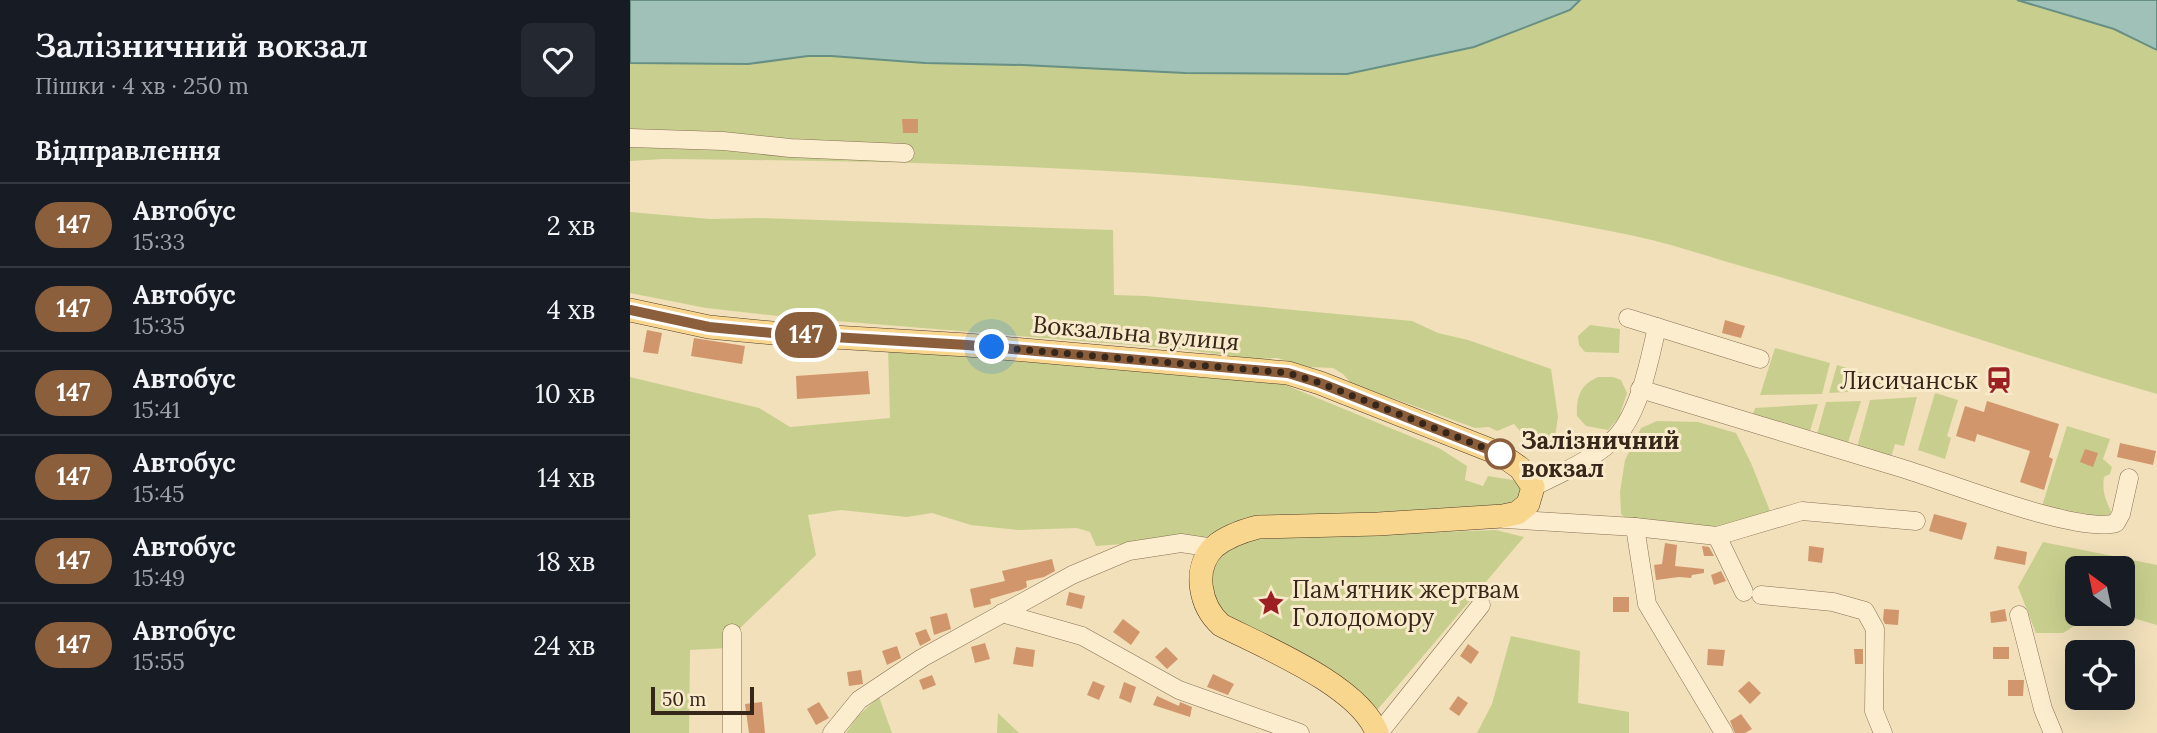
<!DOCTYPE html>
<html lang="uk">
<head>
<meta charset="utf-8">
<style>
	body { margin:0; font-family:Lora,serif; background:#242831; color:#f1f3f6; height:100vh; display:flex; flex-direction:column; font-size:26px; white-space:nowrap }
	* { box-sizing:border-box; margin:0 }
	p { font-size:23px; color:#9ea1a6 }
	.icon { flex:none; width:38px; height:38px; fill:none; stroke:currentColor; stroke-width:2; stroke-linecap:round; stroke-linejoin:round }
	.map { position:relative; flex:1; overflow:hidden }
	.side { display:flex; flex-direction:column; background:#171b24; width:630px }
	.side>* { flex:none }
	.badge { padding:0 14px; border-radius:23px; font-size:24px; line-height:46px }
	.needle { width:46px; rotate:327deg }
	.fabs { position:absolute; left:1435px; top:556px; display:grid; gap:14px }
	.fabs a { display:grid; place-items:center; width:70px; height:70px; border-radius:10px; background:#171b24; box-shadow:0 7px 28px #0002; font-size:35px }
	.scale { position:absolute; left:21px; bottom:18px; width:103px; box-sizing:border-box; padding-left:7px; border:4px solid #36271a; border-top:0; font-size:19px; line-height:24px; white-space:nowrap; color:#36271a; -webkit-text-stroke:5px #f8eaca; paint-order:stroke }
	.you { position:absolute; width:35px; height:35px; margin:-18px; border:5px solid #fff; border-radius:50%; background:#1a73e8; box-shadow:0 0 0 10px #1a73e833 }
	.map>.badge { position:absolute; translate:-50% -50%; box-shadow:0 0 0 4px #fff }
	h2 { padding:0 35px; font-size:26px; line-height:63px }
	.round { display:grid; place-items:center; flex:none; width:74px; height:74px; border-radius:10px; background:#242831 }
	.overview { display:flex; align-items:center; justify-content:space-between; height:119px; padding:0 35px }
	h1 { font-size:33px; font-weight:600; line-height:52px }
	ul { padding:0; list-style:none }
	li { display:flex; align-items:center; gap:21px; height:84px; padding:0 35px; border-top:2px solid #363941 }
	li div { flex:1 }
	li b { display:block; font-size:26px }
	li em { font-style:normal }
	li .badge { min-width:77px; font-weight:700; text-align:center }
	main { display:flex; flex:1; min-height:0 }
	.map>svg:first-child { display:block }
	.green { fill:#c8cf8e; fill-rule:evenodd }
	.water { fill:#9fc1b7; stroke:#678f84; stroke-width:2 }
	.building { fill:#d2966d }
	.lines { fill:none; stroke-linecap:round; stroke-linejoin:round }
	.minor-casing { stroke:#896f54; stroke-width:19 }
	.major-casing { stroke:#563d29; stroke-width:24 }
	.minor { stroke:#fbedce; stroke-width:18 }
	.major { stroke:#f8d68e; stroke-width:23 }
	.line-casing { stroke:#fff; stroke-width:16 }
	.line { stroke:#8b5e3c; stroke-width:10 }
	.walk { stroke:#36271a; stroke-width:7; stroke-dasharray:0 12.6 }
	.stop-dot { fill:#fff; stroke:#8b5e3c; stroke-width:3.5 }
	.labels { text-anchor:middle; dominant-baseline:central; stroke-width:6; stroke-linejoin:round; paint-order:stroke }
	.street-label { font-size:24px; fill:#36271a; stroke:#f8eaca }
	.poi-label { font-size:24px; fill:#36271a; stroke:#f8eaca; text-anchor:end }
	.stop-label { font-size:24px; font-weight:bold; fill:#36271a; stroke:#f8eaca; text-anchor:start }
</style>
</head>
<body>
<main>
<section class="side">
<div class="overview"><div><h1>Залізничний вокзал</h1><p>Пішки · 4 хв · 250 m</p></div><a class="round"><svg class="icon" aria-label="heart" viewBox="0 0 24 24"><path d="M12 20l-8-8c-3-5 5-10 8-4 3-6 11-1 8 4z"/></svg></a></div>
<h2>Відправлення</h2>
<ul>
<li><span class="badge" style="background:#8b5e3c;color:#fff">147</span><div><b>Автобус</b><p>15:33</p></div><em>2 хв</em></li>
<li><span class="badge" style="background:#8b5e3c;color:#fff">147</span><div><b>Автобус</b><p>15:35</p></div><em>4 хв</em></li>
<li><span class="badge" style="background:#8b5e3c;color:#fff">147</span><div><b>Автобус</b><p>15:41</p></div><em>10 хв</em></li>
<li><span class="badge" style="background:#8b5e3c;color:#fff">147</span><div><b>Автобус</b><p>15:45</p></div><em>14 хв</em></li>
<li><span class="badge" style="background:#8b5e3c;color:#fff">147</span><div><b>Автобус</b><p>15:49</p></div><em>18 хв</em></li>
<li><span class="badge" style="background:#8b5e3c;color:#fff">147</span><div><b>Автобус</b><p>15:55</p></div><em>24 хв</em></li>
</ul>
</section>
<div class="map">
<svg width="1527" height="733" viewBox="0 0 1527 733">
	<rect width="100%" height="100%" fill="#f1e0ba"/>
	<!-- green -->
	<g class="green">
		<path d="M950,0H1387L1484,29L1527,50V394C1390,355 1255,306 1118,268C1079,257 1040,243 1000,235C682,169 357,162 33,159L0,161V63L118,64L178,56H201L295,63L393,65L555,73L717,74L844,47L940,10Z"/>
		<path d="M0,212L80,219L130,218L483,230L484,295L516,296L782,321L808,333L838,340L921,369L928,417L924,443L890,431L884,424L867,431L859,427L845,428L721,383L713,374L703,368L680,367L647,358L626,359L550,349L157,317L76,308L0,293Z"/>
		<path d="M960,325L990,329L989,353L955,352L949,345L948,336Z"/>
		<path d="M258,346L653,384L809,448L837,466L835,480L853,486L858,476L883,480L890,484C892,496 889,500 881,508L622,519L603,522L574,538L466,546L460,532L447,528L389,530L341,525L302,513L277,517L211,510L178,515L186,555L108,630L94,628L97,648L60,650L59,733H0V377L129,408L160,427L260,418Z"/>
		<path d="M1145,348L1200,363L1192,394L1130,395Z"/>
		<path d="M1207,365L1240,375L1235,391L1199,393Z"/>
		<path d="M968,377H983L991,380L997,393L989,417L978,430L956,426L947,416C946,397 950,385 968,377Z"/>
		<path d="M1250,378L1284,388L1246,391Z"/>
		<path d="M1305,393L1328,400L1317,436L1321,438L1315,459L1288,450Z"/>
		<path d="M1287,397L1274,446L1265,444L1260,460L1226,451L1240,400Z"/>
		<path d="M1231,401L1216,449L1186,438L1196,402Z"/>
		<path d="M1188,404L1178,438L1121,421L1125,408Z"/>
		<path d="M1027,421L1068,422L1106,433L1121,463L1142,516L1101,522L1085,532L998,520L991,514L990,492L995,460L1011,428Z"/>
		<path d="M1437,426L1480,439L1473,459L1482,467L1480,474L1474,477C1472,491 1475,499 1481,511L1477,523L1412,506Z"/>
		<path d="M866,530L894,537L743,715L611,631L582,603L579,581L588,555L605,546L626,539Z"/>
		<path d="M1413,542L1527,565V625L1503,618L1459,617L1433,633H1406L1388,587ZM1447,569H1493V614H1447Z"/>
		<path d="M881,636L950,651L948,703L999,712V733H847L862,704Z"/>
		<path d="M249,697L262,733H216L228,716Z"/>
		<path d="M368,713L389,733H367Z"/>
	</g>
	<!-- water -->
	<g class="water">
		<path d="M0,0H950L940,10L844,47L717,74L555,73L393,65L295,63L201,56H178L118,64L0,63Z"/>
		<path d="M1387,0H1527V50L1484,29Z"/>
	</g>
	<!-- building -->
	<g class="building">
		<path d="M272,119H288V133H273Z"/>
		<path d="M1095,320L1115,326L1111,338L1092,333Z"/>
		<path d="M17,330L32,333L28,354L13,352Z"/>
		<path d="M64,338L115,346L112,364L61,356Z"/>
		<path d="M238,371L240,394L167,399L166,376Z"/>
		<path d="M1357,401L1429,424L1419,457L1423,459L1414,490L1390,482L1400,451L1347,434L1345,442L1326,436L1335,406L1354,412Z"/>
		<path d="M1490,443L1526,451L1523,465L1487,457Z"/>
		<path d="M1455,449L1468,453L1463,467L1450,462Z"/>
		<path d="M1304,514L1337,523L1332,540L1299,531Z"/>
		<path d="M1035,543L1047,545L1045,566L1074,569V573L1062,575L1061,578L1049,577L1026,580L1024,565L1032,564Z"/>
		<path d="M1072,546L1079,547L1084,556H1074Z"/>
		<path d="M1179,546L1194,548L1192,563L1178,561Z"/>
		<path d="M1367,546L1397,552L1395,565L1364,559Z"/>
		<path d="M422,559L425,571L414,577L396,581L397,587L391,590L360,599L361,604L344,608L340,589L375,581L372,571Z"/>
		<path d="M1091,571L1096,581L1084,585L1081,575Z"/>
		<path d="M439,592L455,596L452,609L436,605Z"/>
		<rect x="983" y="597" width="16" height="15"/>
		<path d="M1254,609L1269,610L1268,625L1255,624L1253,620Z"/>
		<path d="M1375,609L1377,621L1361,623L1360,612Z"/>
		<path d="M317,613L321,629L304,635L300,617Z"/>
		<path d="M493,619L510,632L501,645L483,632Z"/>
		<path d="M296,629L301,640L290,646L285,633Z"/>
		<path d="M355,643L360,659L345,663L341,647Z"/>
		<path d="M838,644L849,652L841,664L830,656Z"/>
		<path d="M267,646L271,658L257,665L252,651Z"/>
		<path d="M386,647L405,650L403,667L383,664Z"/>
		<path d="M536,647L548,659L537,669L525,657Z"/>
		<rect x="1363" y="647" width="16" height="12"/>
		<path d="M1078,649L1095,650L1093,666L1077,665Z"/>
		<path d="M1224,649H1233V664H1225Z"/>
		<path d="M231,670L233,684L219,686L217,672Z"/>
		<path d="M583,674L604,684L598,695L577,687Z"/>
		<path d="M302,675L306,685L293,690L289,680Z"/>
		<path d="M1378,680H1394L1393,696H1378Z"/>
		<path d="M463,681L475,686L469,700L457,695Z"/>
		<path d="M1119,681L1131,693L1120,704L1108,691Z"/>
		<path d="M494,682L506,687L501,703L489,698Z"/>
		<path d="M527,696L549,706L550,702L562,707L560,717L523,705Z"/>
		<path d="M828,696L838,703L829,716L819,709Z"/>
		<path d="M132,702L135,733H119L115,704Z"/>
		<path d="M189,702L199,718L186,725L177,709Z"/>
		<path d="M1111,714L1122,729L1115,733H1105L1100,721Z"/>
	</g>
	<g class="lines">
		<defs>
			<g id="minor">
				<path d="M0,138L93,141L160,148L275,153"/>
				<path d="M998,318L1130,359"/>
				<path d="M1010,389C1097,416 1184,441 1271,468C1315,481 1449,535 1486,523L1491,514L1499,478"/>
				<path d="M903,487C929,474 960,461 982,441C1009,417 1019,362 1027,327"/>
				<path d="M874,519L1005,527L1087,536L1172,511L1286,521"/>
				<path d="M1005,527L1017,604L1094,733"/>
				<path d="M1087,536L1114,592"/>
				<path d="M1131,595L1203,602L1235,611L1245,629L1244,711L1253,733"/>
				<path d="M372,613L452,636L549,690L670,733"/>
				<path d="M1389,615L1413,709L1423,733"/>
				<path d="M102,733V633"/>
				<path d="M202,733L229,700L292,658L442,575L499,551L551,543L584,548"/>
				<path d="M749,733L851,605"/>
			</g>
			<path id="major" d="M0,310L79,327L153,334L337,345L658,373L690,383L870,454L890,468L903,487L898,504L887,513L873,516L748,524L628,527C612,531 597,536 584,547C562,569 570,606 591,625C634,647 730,686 747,733"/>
		</defs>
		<!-- minor casing -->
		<use href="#minor" class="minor-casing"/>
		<!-- major casing -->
		<use href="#major" class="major-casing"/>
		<!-- minor -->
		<use href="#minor" class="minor"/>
		<!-- major -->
		<use href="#major" class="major"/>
	</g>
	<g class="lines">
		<defs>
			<path id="line" d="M0,310L79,327L153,334L337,345L658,373L690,383L870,454"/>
		</defs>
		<!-- line casing -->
		<use href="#line" class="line-casing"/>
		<!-- line -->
		<use href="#line" class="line"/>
		<!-- walk -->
		<path class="walk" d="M362,347L658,373L690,383L870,454"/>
	</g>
	<!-- icons -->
	<defs>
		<symbol id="station-bare" viewBox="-9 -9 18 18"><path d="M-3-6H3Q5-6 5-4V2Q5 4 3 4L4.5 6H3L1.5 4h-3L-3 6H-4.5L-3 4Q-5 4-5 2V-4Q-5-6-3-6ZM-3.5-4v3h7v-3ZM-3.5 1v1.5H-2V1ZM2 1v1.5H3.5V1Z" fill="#9c1f22" stroke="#f8eaca" stroke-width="2.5" paint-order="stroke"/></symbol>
		<symbol id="sight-bare" viewBox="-9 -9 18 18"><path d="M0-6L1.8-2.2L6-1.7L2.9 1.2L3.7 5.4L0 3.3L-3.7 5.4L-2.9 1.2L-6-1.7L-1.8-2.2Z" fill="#9c1f22" stroke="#f8eaca" stroke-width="2.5" paint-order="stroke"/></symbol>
	</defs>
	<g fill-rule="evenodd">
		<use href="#station-bare" x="1350" y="361" width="38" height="38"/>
		<use href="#sight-bare" x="622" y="584" width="38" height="38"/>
	</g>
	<!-- markers -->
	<circle class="stop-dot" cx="870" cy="454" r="14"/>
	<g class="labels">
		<!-- street labels -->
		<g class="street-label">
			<text transform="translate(506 333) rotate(5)">Вокзальна вулиця</text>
		</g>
		<!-- poi labels -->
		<g class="poi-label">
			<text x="1348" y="380">Лисичанськ</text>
			<text x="662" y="589" text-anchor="start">Пам'ятник жертвам<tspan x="662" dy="28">Голодомору</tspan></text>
		</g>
		<!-- stop labels -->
		<g class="stop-label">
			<text x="891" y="440">Залізничний<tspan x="891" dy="28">вокзал</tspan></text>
		</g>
	</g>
</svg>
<div class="fabs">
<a><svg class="needle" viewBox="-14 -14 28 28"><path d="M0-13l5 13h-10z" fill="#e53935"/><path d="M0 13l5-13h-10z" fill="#9ea1a6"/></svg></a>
<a><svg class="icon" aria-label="locate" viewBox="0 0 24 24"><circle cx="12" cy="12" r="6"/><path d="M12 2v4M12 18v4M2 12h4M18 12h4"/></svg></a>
</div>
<div class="scale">50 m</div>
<div class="you" style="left:362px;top:347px"></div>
<b class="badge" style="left:176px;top:335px;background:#8b5e3c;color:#fff">147</b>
</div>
</main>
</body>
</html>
